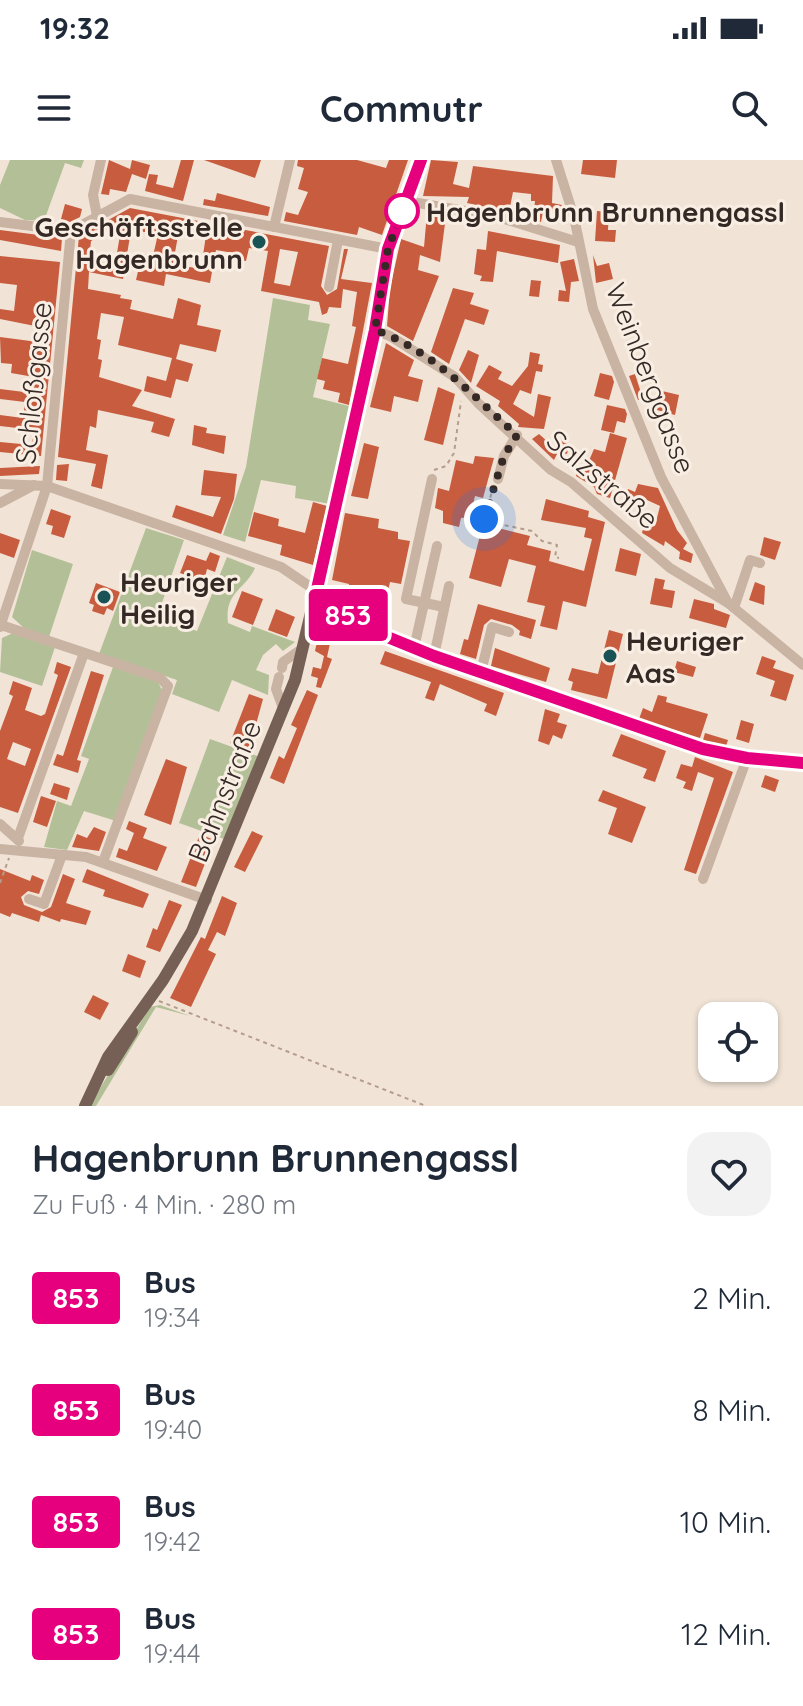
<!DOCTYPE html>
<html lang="de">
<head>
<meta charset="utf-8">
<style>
	body { margin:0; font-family:Quicksand,sans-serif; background:#f2f2f3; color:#1f2937; height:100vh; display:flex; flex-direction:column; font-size:30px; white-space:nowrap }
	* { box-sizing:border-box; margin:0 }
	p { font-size:26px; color:#747a83 }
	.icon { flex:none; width:44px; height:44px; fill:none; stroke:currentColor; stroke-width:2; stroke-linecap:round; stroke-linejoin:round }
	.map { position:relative; height:946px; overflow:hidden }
	.details { display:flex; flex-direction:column; background:#fff; flex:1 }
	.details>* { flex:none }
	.badge { padding:0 16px; border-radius:6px; font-size:28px; line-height:52px }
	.tools { position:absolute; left:698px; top:842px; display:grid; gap:16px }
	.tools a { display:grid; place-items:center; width:80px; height:80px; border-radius:16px; background:#fff; box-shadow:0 2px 6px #0004; font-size:40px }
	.you { position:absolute; width:40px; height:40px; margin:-20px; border:6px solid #fff; border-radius:50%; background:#1a73e8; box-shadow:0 0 0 12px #1a73e833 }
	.map>.badge { position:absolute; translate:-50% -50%; box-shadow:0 0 0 4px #fff }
	.round { display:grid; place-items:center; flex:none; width:84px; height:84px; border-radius:24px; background:#f2f2f3 }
	.headline { display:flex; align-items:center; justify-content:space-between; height:136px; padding:0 32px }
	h1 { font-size:38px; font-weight:700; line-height:60px }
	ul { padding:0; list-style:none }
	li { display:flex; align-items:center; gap:24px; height:112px; padding:0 32px }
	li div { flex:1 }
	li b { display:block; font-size:30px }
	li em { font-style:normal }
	li .badge { min-width:88px; font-weight:700; text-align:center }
	.status { display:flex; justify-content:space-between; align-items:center; height:56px; padding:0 40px; background:#fff; direction:ltr }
	.status svg { height:22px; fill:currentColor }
	header { display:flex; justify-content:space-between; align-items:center; height:104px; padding:0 32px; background:#fff; font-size:36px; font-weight:700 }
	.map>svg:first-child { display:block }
	.green { fill:#b3c097 }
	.building { fill:#c85c3e; fill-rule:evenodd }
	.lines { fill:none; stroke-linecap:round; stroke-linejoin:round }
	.path { stroke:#b59d8d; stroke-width:2; stroke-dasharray:4 4; stroke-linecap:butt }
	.minor { stroke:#c9b3a3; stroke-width:10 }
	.major { stroke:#766056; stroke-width:12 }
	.line-casing { stroke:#fff; stroke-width:18 }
	.line { stroke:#e6007e; stroke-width:12 }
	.walk { stroke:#342925; stroke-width:8; stroke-dasharray:0 14.4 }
	.stop-dot { fill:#fff; stroke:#e6007e; stroke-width:4 }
	.poi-dot { fill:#1a5355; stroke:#f9eee3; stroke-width:3 }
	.labels { text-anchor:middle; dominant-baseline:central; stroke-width:6; stroke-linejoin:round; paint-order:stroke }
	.stop-label { font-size:28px; font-weight:bold; fill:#342925; stroke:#f9eee3; text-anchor:start }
	.poi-label { font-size:28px; font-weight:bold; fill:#342925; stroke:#f9eee3; text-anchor:start }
	.street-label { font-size:28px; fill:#342925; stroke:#f9eee3 }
</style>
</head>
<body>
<div class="status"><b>19:32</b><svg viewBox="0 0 49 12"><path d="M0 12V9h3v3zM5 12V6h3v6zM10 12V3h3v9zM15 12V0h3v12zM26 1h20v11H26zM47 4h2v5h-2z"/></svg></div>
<header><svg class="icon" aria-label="menu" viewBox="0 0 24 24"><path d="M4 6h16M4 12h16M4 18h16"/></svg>Commutr<svg class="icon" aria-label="search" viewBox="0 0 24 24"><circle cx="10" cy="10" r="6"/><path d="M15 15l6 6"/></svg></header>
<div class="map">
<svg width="803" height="946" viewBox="0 0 803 946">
	<rect width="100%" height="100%" fill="#f1e4d7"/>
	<!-- green -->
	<g class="green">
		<path d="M10,0H84L81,8L65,3L44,61L25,60L0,48V25Z"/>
		<path d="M273,138L310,145L308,160L330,164L313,237L353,247L331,344L295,338L296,326L261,320L245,382L223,375L246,307Z"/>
		<path d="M146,368L184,380L157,457L197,471L227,397L255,408C246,429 224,432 228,463L250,472L252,466L295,482L283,491L276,484L263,495L256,510L269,515L268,535L232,520L219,552L172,534L177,520L99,494Z"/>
		<path d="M32,390L73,404L49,477L26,470L12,457Z"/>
		<path d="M13,473L55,487L42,526L0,512L2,478Z"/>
		<path d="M113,507L158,522L162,530L116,661L84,651L67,690L44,687L57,641L71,646L89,599L81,596Z"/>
		<path d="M210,579L260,597L227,680L179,663Z"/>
		<path d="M160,845L190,856L156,847L96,946H89L150,847Z"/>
	</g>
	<!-- building -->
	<g class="building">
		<path d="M109,0L130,9L132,0L150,5L146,19L132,14L126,32L110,29L109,35L101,34Z"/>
		<path d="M181,0H194L183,41L145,31L149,14L158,15L156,24L173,28Z"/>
		<path d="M204,0H261L255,18Z"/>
		<path d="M298,0H357L386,8L389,0H408L382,75L359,67L357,75L284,61L286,52L298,55L308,32L298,29L304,8L297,6Z"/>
		<path d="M431,0L458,2L453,24L469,28L473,6L553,16L552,43L562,45L567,65L560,54L543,52L541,62L533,60L535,41H531V34L513,32L509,52L467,43L469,37L423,36Z"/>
		<path d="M583,0H617L615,18L581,14Z"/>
		<path d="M217,33L270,47L268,56L203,45L204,39L215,41Z"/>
		<path d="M65,44L82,49L80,57L70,62L61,59Z"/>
		<path d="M130,48L329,86L321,126L327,135L337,129L344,89H348L341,119L372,123L349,245L338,242L340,233L323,229L325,221L317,219L322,198L348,204L356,167L352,166L357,132L343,129L341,148L329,147L327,153L322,155L319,142L261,131L268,91L249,88L246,101L238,100L239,94L216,90L210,123L166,114L164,126L136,120L142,94L153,96L158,74L131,70L123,119L89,112L88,129L121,135L120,138L132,140L130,149L173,159L178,138L201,145L197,165L221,170L216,192L180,184L176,199L193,204L188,222L176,219L171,238L144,231L147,216L166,221L172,198L118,185L124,157L101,153L97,179L101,180L98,199L102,200L99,217L142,230L132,246L175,259L169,277L151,272L154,262L98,250L96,268L90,266L86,290L108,295L102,329L91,326L96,304L58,297L79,76ZM122,63L115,105L89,100L91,81ZM179,70L206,75L201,109L173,104ZM280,89L298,92L290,126L274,123Z"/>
		<path d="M597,51L609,52L608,70H616L615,82L595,81Z"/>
		<path d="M427,53L446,56L440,102L420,95L418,110L439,116L413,181L387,166L390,128L401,79L424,87Z"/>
		<path d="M0,70L62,78L61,91L0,80Z"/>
		<path d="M488,71L560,85L558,103L497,91L493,122L480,121L482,116L474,114L477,89L486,90Z"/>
		<path d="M593,95L597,106L609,103L613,119L596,123Z"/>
		<path d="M0,96L60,102L41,296L0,292V282L32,285L34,270L0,266V255L23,258L25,242L0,239V229L32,233L34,217L11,213L12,204L1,203L0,177L38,182L40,167L0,159V149L14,151L17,125L0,123Z"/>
		<path d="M574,99L579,121L571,122L569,142L558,141L559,130L566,131L560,102Z"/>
		<path d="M531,120L541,121L539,137L529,136Z"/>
		<path d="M453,128L474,133L470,144L489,150L484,165L465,159L449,204L431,192Z"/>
		<path d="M386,183L414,200L408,216L423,220L418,242L394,236L391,252L370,247Z"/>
		<path d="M468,190L479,195L471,223L459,210Z"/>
		<path d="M530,192L540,194L538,204L543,205L542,212L536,211L531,234L520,230L513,244L534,257L538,234L551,237L544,269L518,267L519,264L498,246L500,241L476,226L489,205L502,212L498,219L512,226L528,206Z"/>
		<path d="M600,213L612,216L614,222L609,240L594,236Z"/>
		<path d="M635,214L643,239L638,240L629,216Z"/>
		<path d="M438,227L455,234L443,285L424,280Z"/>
		<path d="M662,231L679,235L675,255L657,250Z"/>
		<path d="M607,245L625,249L627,254L625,263L617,261L614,273L601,270Z"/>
		<path d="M194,265L207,268L206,273L226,276L224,294L192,285Z"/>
		<path d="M610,273L627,278L610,338L597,334L594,327L576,316L578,307L585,310L594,289L605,292Z"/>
		<path d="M539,274L557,290L562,280L569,285L567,294L558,292L554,300L532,279Z"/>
		<path d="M364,283L379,287L368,339L351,336Z"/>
		<path d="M475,296L494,298L483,338L475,336L470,357L461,358L459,367L443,363V351L435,348L438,328L449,331L456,300L473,304Z"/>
		<path d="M69,304L67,321L56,320L57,305Z"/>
		<path d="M40,306L39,314L0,316V308Z"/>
		<path d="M204,310L237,314L234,339L221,374L172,357L176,345L213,357L221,337L201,335Z"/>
		<path d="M638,324L658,328L677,370L687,383L683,389L693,394L691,403L679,399L680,392L665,381L664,386L642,373L645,361L655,366L660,346L647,340L643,350L624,342L628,329L635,332Z"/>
		<path d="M546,339L589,351L588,357L605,362L586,447L563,441L557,470L540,466L545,446L527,442L536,406L509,399L501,427L469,418L483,364L530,376L527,385L551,391L549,401L584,411L592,379L584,377L586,368L541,360Z"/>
		<path d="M313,342L327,346L313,405L280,395L282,385L248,376L254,352L279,359L278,366L305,373Z"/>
		<path d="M51,349L71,356L64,378L51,374L53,366L46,364Z"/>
		<path d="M345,353L379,359L378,368L398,372V379L410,381L401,424L390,422L384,449H361L364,436L348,433L349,424L332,420Z"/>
		<path d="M0,373L20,380L14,398L0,393Z"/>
		<path d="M764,377L781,382L775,400L760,395Z"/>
		<path d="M620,388L641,394L636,416L615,411Z"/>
		<path d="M210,392L220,396L215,412L207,409L204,421L180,413L187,395L206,401Z"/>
		<path d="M655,418L665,420L663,429L675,431L672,448L650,444Z"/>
		<path d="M755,422L765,426L764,445L749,440Z"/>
		<path d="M96,423L120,432L113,451L107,448L104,455L92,451L94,445L89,443Z"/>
		<path d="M242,431L263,439L253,465L232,457Z"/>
		<path d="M694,439L714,444V449L730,455L726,468L689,458Z"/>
		<path d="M478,444L536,460L531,479L519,475L520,471L512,465L491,459L484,465L476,499L460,494L464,479L468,480Z"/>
		<path d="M276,449L295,457L287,477L268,470Z"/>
		<path d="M334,457L345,466L340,473L333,470L327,497L332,499L321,528L316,527L318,518L311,516L313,507L321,509L324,496L315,491L321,462Z"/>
		<path d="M609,470L623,474L607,539L571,530L573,522L568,520L572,508L598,514Z"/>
		<path d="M495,488L550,508L546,522L491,506Z"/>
		<path d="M385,491L504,533L496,556L484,551L487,544L440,524L434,541L425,538L431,522L380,504Z"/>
		<path d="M762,496L776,501L773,508L794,515L786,541L770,536L775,521L756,514Z"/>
		<path d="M677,501L696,507L693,517L674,512Z"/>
		<path d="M57,502L71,507L18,653L0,647V571L13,536L9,534L13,521L32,528L25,550L41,556L45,554L58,515L54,513ZM13,582L31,589L25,606L7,599Z"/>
		<path d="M91,511L104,515L77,600L81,601L78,613L53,605L57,594L63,596Z"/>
		<path d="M307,530L318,535L284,624L270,618L279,596L284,599L297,568L291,565Z"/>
		<path d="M249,534L263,539L249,590L230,583Z"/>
		<path d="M658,535L667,537L666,542L708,554L700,578L639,559L643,548L652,552Z"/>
		<path d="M545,549L560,554L557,562L567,565L562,579L553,575L549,585L538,581Z"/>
		<path d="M741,560L754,564L749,583L736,579Z"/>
		<path d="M705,573L728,580L726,586L703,580Z"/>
		<path d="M621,574L666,591L655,622L643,618L647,609L612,596Z"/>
		<path d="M695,597L733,612L696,714L684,710L714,618L698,612L692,631L683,628L686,622L676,618L681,604L692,607Z"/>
		<path d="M166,599L187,607L171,665L144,655Z"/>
		<path d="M765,615L779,620L775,632L761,627Z"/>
		<path d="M54,623L70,628L67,640L50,634Z"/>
		<path d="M603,630L646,647L632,683L608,674L617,648L598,641Z"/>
		<path d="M41,636L56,641L47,667L33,662Z"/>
		<path d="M129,661L147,668L143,678L167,687L157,711L116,697L119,688L127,691L131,681L134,673L126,669Z"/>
		<path d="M94,667L106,672L99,691L72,687L77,674L87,678Z"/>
		<path d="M252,671L263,676L245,712L234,707Z"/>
		<path d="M200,674L214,680L196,727L181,722Z"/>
		<path d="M0,709L30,721L32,715L44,720L39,734L28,731L21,737L24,745L42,752L51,747L63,714L75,719L66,743L91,751L86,765L61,759L60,762L41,755L39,762L12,753L10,757L0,753Z"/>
		<path d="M87,709L149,734L143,748L103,736L105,730L82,722Z"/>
		<path d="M222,736L237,743L225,776L217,772L208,790L216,794L191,847L170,838L201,777L205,779Z"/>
		<path d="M169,740L182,745L160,792L146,787L153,768L157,770Z"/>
		<path d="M128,794L146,801L140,818L122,811Z"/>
		<path d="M93,835L109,843L100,860L84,852Z"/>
	</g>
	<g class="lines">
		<!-- path -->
		<g class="path">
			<path d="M434,310L446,306L454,293L461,241"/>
			<path d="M493,326L485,361L532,371L542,381L557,385L555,397L559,398"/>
			<path d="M0,723L9,698"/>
			<path d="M159,841L426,946"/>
		</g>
		<!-- minor -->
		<g class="minor">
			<path d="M556,0L574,57L593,149L661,317L728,443"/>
			<path d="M406,41L495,56L578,82"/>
			<path d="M97,56L93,35L101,0"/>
			<path d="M0,62L71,71"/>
			<path d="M274,67L290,0"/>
			<path d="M71,71L130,39L388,89"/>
			<path d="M329,127L338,80"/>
			<path d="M375,170L390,176L455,217L478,243L551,310L571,322L670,408L728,443L803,505"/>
			<path d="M432,319L406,439L444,447"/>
			<path d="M498,319L504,296L517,275"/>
			<path d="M0,324L47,326L281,407L380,474L552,537L703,589L747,598L803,603"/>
			<path d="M0,343L34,325"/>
			<path d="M734,448L750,400L760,403"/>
			<path d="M1,465L160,518L168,526L103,702"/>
			<path d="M0,467L47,326L71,71"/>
			<path d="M414,488L437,386"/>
			<path d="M434,496L449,426"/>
			<path d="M282,508L283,502L303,488"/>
			<path d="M481,512L492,467L509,472"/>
			<path d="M279,517L276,529L283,548"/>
			<path d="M0,664L19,681"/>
			<path d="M18,678L84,493"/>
			<path d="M0,689L86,697L207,740"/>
			<path d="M703,719L747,598"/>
			<path d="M29,739L44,744L62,695"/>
		</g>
		<!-- major -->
		<g class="major">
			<path d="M108,910L132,872"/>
			<path d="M85,946L108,897L163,820L192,771L295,520L350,288L388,89L421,0"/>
		</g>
	</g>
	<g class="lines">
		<defs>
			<path id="line" d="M421,0L388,89L375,170L317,429L349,456L380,474L434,496L703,589L747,598L803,603"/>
		</defs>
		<!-- line casing -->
		<use href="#line" class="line-casing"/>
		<!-- line -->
		<use href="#line" class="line"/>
		<!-- walk -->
		<path class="walk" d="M402,51L388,89L375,170C432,190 473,236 517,275L504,296L484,359"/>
	</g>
	<!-- markers -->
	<circle class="stop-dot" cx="402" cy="51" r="16"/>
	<g class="poi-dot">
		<circle cx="259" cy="82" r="8"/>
		<circle cx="104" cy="437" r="8"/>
		<circle cx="610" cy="496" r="8"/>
	</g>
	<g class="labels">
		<!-- stop labels -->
		<g class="stop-label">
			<text x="426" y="51">Hagenbrunn Brunnengassl</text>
		</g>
		<!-- poi labels -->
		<g class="poi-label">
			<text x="243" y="66" text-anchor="end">Geschäftsstelle<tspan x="243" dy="32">Hagenbrunn</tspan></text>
			<text x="120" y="421">Heuriger<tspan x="120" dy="32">Heilig</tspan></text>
			<text x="626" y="480">Heuriger<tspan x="626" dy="32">Aas</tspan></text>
		</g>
		<!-- street labels -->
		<g class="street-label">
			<text transform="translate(651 218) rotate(69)">Weinberggasse</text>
			<text transform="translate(33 223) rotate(-84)">Schloßgasse</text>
			<text transform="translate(603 319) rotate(40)">Salzstraße</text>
			<text transform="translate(224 631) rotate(-68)">Bahnstraße</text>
		</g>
	</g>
</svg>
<div class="tools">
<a><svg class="icon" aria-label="locate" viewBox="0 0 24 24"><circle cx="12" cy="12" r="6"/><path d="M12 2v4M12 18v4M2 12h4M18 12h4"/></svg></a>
</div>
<div class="you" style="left:484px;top:359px"></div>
<b class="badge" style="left:348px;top:455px;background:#e6007e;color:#fff">853</b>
</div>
<section class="details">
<div class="headline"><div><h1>Hagenbrunn Brunnengassl</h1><p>Zu Fuß · 4 Min. · 280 m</p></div><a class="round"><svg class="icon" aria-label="heart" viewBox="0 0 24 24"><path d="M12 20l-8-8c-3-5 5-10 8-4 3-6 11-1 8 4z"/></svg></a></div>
<ul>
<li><span class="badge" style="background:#e6007e;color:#fff">853</span><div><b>Bus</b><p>19:34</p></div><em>2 Min.</em></li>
<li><span class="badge" style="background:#e6007e;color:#fff">853</span><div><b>Bus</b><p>19:40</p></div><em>8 Min.</em></li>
<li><span class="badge" style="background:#e6007e;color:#fff">853</span><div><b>Bus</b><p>19:42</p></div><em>10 Min.</em></li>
<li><span class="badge" style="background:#e6007e;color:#fff">853</span><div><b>Bus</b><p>19:44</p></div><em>12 Min.</em></li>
</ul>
</section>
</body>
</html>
